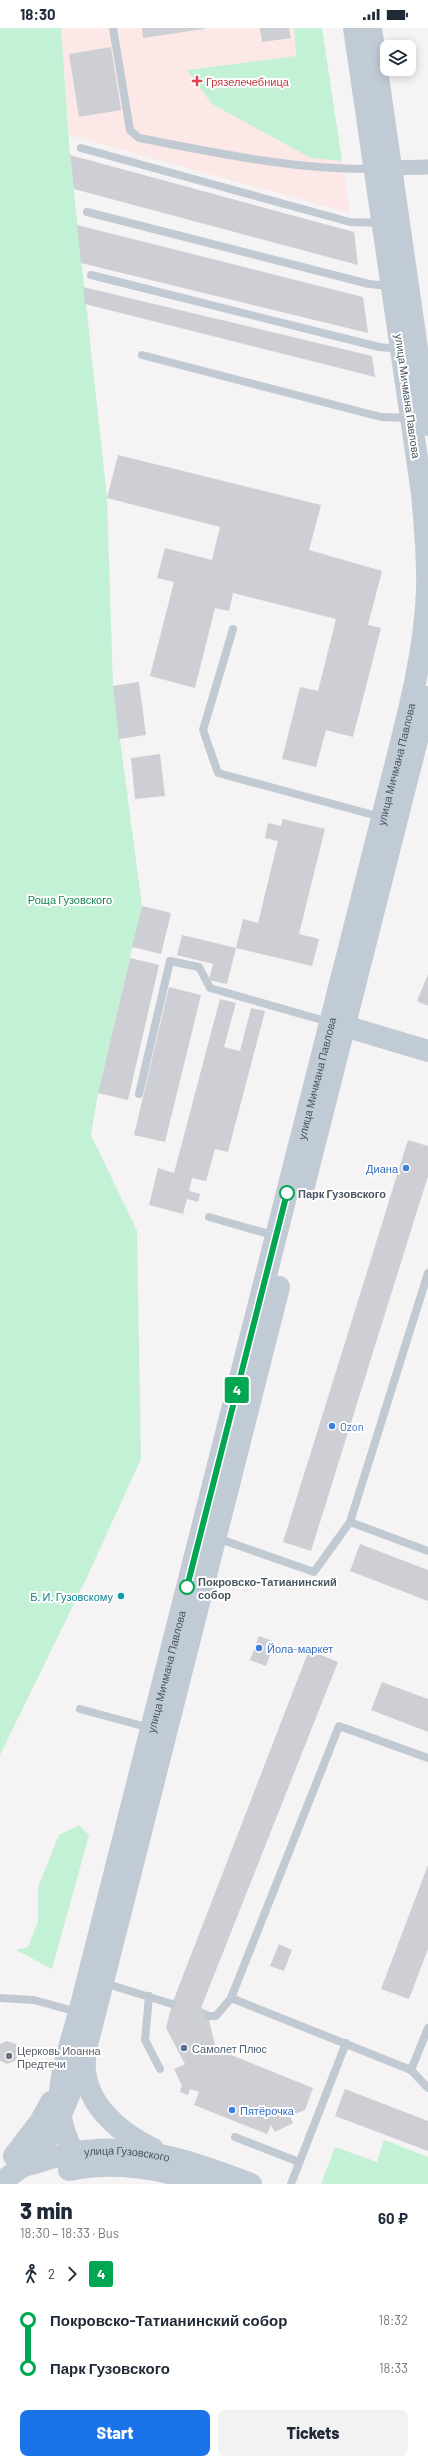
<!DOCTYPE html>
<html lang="en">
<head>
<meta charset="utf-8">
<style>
	body { margin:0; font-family:Barlow,sans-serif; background:#f2f2f3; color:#1f2937; height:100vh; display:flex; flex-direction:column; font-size:15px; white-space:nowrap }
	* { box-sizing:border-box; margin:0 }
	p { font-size:13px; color:#747a83 }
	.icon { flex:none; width:22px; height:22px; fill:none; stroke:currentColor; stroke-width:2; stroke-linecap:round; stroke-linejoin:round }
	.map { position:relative; height:2156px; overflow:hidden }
	.panel { display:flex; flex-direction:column; background:#fff; flex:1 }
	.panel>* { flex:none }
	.badge { padding:0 8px; border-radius:3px; font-size:14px; line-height:26px }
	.tools { position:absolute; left:380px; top:12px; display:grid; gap:8px }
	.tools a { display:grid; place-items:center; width:36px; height:36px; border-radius:8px; background:#fff; box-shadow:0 2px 10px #0003; font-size:20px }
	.map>.badge { position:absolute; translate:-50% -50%; box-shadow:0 0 0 2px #fff }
	.legs { display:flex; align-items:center; gap:6px; height:44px; padding:0 20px; font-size:13px }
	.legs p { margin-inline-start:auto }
	.summary { display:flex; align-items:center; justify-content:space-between; height:68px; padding:0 20px }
	h1 { font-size:22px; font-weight:800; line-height:30px }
	.button { display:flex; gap:8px; margin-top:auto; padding:8px 20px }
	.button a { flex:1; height:46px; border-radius:8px; background:#1a73e8; color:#fff; font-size:16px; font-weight:800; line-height:46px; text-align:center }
	.button a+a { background:#f2f2f3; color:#1f2937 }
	ul { padding:0 20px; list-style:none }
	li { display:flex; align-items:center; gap:14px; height:48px; font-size:15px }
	li i { display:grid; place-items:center; width:6px; height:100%; margin:0 5px; background:currentColor }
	li i::after { content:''; width:10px; height:10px; margin:-5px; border:3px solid; border-radius:50%; background:#fff }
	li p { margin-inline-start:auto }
	li:first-child i { background:linear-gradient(#0000 50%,currentColor 0) }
	li:last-child i { background:linear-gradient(currentColor 50%,#0000 0) }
	.status { display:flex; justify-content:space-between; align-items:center; height:28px; padding:0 20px; background:#fff; direction:ltr }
	.status svg { height:11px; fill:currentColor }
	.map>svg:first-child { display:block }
	.medical { fill:#fce8e6 }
	.green { fill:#c3f1d5 }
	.building { fill:#cdcfd5 }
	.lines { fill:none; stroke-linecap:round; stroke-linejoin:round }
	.lane { stroke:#c1cad2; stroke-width:8 }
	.street { stroke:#c1cad2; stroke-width:15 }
	.secondary { stroke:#c1cbd6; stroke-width:22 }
	.line-1-casing { stroke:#fff; stroke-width:9 }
	.line-1 { stroke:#00a651; stroke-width:6 }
	.health-dot { fill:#e0444e; stroke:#fff; stroke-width:1.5 }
	.shop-dot { fill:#3f7fe0; stroke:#fff; stroke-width:1.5 }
	.stop-1-dot { fill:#fff; stroke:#00a651; stroke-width:2 }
	.culture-dot { fill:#0f9aa8; stroke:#fff; stroke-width:1.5 }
	.service-dot { fill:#5c6f8a; stroke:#fff; stroke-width:1.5 }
	.worship-dot { fill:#6b7280; stroke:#fff; stroke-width:1.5 }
	.labels { text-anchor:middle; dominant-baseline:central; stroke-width:4; stroke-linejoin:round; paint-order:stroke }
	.health-label { font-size:11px; fill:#be3a42; stroke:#fff; text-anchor:start }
	.street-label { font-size:11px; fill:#4a5661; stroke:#fff }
	.park-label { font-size:11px; fill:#17864f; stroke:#fff }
	.shop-label { font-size:11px; fill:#366cbe; stroke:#fff; text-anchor:start }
	.stop-label { font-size:11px; font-weight:bold; fill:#4a5661; stroke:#fff; text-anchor:start }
	.culture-label { font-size:11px; fill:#0d838f; stroke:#fff; text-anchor:end }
	.service-label { font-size:11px; fill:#4e5e75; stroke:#fff; text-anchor:start }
	.worship-label { font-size:11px; fill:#5b616d; stroke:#fff; text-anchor:start }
</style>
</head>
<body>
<div class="status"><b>18:30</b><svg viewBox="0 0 49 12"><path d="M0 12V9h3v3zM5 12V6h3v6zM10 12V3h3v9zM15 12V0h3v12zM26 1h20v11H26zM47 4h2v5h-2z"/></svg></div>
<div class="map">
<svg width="428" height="2156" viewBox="0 0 428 2156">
	<rect width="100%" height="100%" fill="#f5f3f3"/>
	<!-- medical -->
	<path class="medical" d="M61,0H322L350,185L69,107Z"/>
	<!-- green -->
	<g class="green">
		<path d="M0,0H61L70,127L107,470L113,658L142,878L98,1065L91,1107L137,1203L141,1431L87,1549L0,1727Z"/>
		<path d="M294,0H322L342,133L311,130L212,76L187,42L296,28Z"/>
		<path d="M79,1797L89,1807L52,1941L16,1922L28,1919L38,1893V1859L59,1807Z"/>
		<path d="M384,2112L428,2129V2156H321L335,2119L377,2134Z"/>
	</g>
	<!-- building -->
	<g class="building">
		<path d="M142,0H204V1L143,10Z"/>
		<path d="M260,0H289L291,10L262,14Z"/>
		<path d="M111,19L121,82L79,89L69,26Z"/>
		<path d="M70,127L354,204L358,237L74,161Z"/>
		<path d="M77,197L363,269L368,305L81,235Z"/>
		<path d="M83,259L372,328L375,349L85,276Z"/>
		<path d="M118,427L321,477L309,522L382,543L368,597L381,600L353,709L326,702L316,739L282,731L300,659L318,663L336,591L233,565L229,583L215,580L195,660L150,648L174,554L157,550L165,520L212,532L220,499L107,470Z"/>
		<path d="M139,654L146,707L119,711L113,658Z"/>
		<path d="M160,726L165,768L135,771L131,730Z"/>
		<path d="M283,791L325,801L299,906L319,911L312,938L236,920L243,891L258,895L278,813L265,810L268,795L281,798Z"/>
		<path d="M142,878L171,885L161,926L132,919Z"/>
		<path d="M182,907L236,920L227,956L209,952L213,936L177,927Z"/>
		<path d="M130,930L159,937L128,1072L98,1065Z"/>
		<path d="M428,946V978L417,973Z"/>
		<path d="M169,959L201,967L165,1114L134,1107Z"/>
		<path d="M220,971L236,975L224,1019L240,1023L251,980L265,983L228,1124L215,1121L206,1153L192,1150L189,1163L200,1166L198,1174L187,1171L183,1186L149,1177L158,1140L174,1145Z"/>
		<path d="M408,1112L428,1118V1148L311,1523L283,1514Z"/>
		<path d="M360,1516L428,1542V1573L350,1543Z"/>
		<path d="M259,1608L275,1614L266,1638L250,1632Z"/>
		<path d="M309,1622L338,1634L201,1980L210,1984L208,1988L216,2021L313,2060L305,2082L290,2088L293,2095L275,2104L271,2097L267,2106L194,2077L199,2064L190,2061L188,2067L180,2064L182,2058L174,2041L185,2036L166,2000L172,1976Z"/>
		<path d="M382,1654L428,1671V1704L371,1682Z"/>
		<path d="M428,1837V1921L409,1971L381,1961Z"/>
		<path d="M279,1916L292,1922L284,1943L270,1938Z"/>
		<path d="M7,2013L16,2016L19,2024L16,2032L8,2036L0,2033V2016Z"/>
		<path d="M345,2061L428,2093V2123L335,2088Z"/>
	</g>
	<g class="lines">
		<!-- lane -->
		<g class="lane">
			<path d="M113,0L130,102L139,110C217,125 295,142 374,141"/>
			<path d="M81,120L350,194L381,195"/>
			<path d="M87,184L369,256L390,258"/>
			<path d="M91,247L379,319L400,321"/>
			<path d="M142,327L381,389L411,390"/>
			<path d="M233,601L203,702L218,745L381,789"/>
			<path d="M139,1066L170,933L199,939L210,960L329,994"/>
			<path d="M209,1189L276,1208"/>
			<path d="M350,1494L428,1523"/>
			<path d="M217,1510L314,1544L350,1494L428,1245"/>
			<path d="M80,1681L150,1700"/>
			<path d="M104,1955L172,1976"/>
			<path d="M149,1968L145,2012L160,2041"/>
			<path d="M0,1970L34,1972L77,1984"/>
			<path d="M231,1970L339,1698L428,1730"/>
			<path d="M208,1988H216L231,1970L411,2042L428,2060"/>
			<path d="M411,2042L428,2000"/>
			<path d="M235,2109L299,2134"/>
			<path d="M291,2156L346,2015"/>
		</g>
		<!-- street -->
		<path class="street" d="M391,140L428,139"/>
		<!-- secondary -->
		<g class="secondary">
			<path d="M371,0L428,397"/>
			<path d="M331,994L428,1023"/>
			<path d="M304,1158L428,669"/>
			<path d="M85,2030C81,2073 118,2104 153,2121"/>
			<path d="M14,2128L40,2094L51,2074"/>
			<path id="s1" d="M23,2138C39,2134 56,2128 73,2125C135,2113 194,2134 251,2156"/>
			<path id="s2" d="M83,2139C43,2084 63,2043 79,1985L382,790C400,715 424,639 427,563C428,530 425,498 422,465L354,0"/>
			<path d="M69,2142C117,2132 162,2141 208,2156"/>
			<path d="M0,2155C13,2145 28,2136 38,2124C62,2094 73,2056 86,2021L279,1259"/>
		</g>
	</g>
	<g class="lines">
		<defs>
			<path id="line-1" d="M187,1559L287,1165"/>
		</defs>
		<!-- line-1 casing -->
		<use href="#line-1" class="line-1-casing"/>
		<!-- line-1 -->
		<use href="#line-1" class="line-1"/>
	</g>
	<!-- markers -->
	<path class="health-dot" d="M195 47h4v4h4v4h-4v4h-4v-4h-4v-4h4z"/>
	<g class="shop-dot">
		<circle cx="406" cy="1140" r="4"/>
		<circle cx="332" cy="1398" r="4"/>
		<circle cx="259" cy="1620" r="4"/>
		<circle cx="232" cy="2082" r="4"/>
	</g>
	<g class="stop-1-dot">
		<circle cx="287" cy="1165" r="7"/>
		<circle cx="187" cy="1559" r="7"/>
	</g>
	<circle class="culture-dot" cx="121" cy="1568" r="4"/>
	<circle class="service-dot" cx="184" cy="2020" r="4"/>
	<circle class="worship-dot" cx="9" cy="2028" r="4"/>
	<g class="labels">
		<!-- health labels -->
		<g class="health-label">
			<text x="206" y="53">Грязелечебница</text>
		</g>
		<!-- street labels -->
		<g class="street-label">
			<text transform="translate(408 368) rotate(82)">улица Мичмана Павлова</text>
			<text stroke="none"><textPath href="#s2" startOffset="1450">улица Мичмана Павлова</textPath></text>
			<text stroke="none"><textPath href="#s2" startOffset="1126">улица Мичмана Павлова</textPath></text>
			<text stroke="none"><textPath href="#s2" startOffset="514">улица Мичмана Павлова</textPath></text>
			<text stroke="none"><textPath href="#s1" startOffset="106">улица Гузовского</textPath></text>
		</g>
		<!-- park labels -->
		<g class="park-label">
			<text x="70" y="871">Роща Гузовского</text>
		</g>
		<!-- shop labels -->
		<g class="shop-label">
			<text x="398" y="1140" text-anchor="end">Диана</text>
			<text x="340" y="1398">Ozon</text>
			<text x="267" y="1620">Йола-маркет</text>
			<text x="240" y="2082">Пятёрочка</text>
		</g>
		<!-- stop labels -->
		<g class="stop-label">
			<text x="298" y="1165">Парк Гузовского</text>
			<text x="198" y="1553">Покровско-Татианинский<tspan x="198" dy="13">собор</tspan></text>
		</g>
		<!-- culture labels -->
		<g class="culture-label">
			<text x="113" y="1568">Б. И. Гузовскому</text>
		</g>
		<!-- service labels -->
		<g class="service-label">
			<text x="192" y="2020">Самолет Плюс</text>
		</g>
		<!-- worship labels -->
		<g class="worship-label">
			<text x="17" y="2022">Церковь Иоанна<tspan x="17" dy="13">Предтечи</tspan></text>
		</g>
	</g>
</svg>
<div class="tools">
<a><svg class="icon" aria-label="layers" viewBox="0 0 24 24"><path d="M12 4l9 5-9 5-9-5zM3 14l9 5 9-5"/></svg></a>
</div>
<b class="badge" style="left:237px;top:1362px;background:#00a651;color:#fff">4</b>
</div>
<section class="panel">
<div class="summary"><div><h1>3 min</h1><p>18:30 – 18:33 · Bus</p></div><b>60 ₽</b></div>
<div class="legs"><svg class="icon" aria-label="walk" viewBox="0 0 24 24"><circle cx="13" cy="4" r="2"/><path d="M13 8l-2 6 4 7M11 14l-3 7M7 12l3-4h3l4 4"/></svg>2<svg class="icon" aria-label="forward" viewBox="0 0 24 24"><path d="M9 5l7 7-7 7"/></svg><b class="badge" style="background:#00a651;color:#fff">4</b></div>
<ul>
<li><i style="color:#00a651"></i><b>Покровско-Татианинский собор</b><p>18:32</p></li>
<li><i style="color:#00a651"></i><b>Парк Гузовского</b><p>18:33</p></li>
</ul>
<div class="button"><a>Start</a><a>Tickets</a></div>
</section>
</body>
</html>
